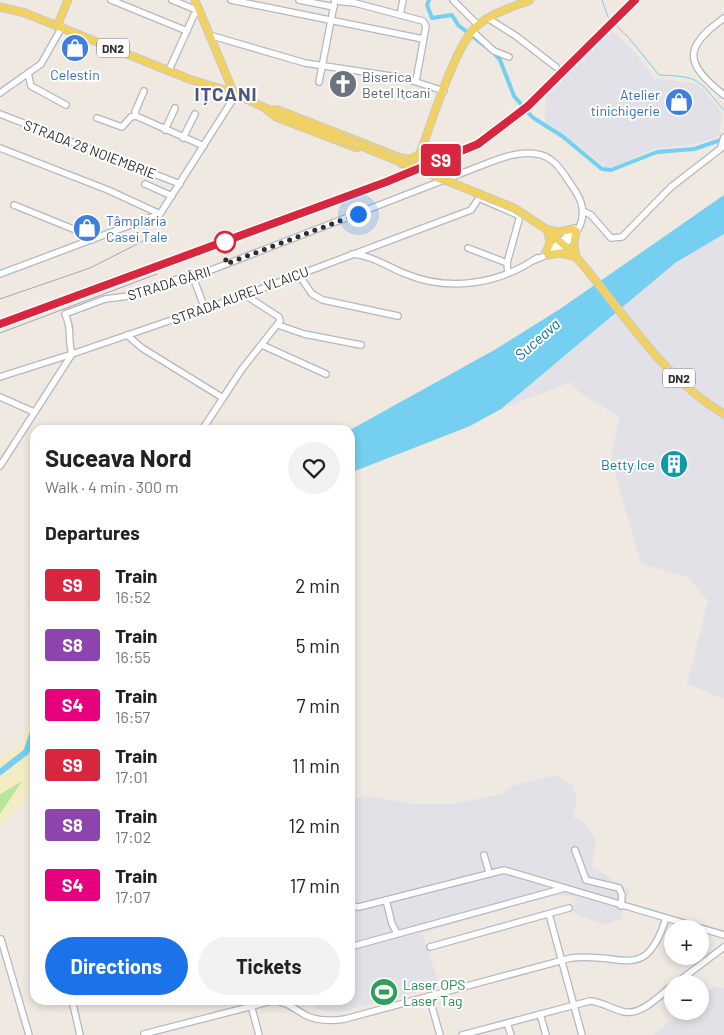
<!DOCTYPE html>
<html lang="en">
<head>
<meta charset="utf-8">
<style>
	body { margin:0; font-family:Barlow,sans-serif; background:#f2f2f2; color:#222; height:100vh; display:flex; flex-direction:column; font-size:19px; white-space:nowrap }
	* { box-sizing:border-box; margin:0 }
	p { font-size:16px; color:#767676 }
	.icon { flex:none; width:28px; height:28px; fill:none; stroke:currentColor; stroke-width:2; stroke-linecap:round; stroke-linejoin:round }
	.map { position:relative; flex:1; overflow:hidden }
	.drawer { position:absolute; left:30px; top:425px; width:325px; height:580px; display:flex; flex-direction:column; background:#fff; border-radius:15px; box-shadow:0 2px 8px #0003 }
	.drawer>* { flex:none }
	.badge { padding:0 10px; border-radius:4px; font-size:18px; line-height:32px }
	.buttons { position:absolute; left:664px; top:920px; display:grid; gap:10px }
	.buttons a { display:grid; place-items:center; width:45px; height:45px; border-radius:50%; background:#fff; box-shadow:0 2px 8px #0003; font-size:25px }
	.you { position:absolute; width:25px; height:25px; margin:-12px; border:4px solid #fff; border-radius:50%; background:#1a73e8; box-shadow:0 0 0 8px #1a73e833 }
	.map>.badge { position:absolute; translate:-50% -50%; box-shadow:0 0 0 2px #fff }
	h2 { padding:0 15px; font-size:19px; line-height:45px }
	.round { display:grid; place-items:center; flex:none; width:52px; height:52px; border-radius:26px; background:#f2f2f2 }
	.headline { display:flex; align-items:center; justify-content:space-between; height:85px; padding:0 15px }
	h1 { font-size:24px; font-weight:700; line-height:38px }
	.primary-button { display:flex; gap:10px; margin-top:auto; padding:10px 15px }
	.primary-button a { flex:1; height:58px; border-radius:30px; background:#1a73e8; color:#fff; font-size:20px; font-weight:700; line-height:58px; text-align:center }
	.primary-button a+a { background:#f2f2f2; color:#222 }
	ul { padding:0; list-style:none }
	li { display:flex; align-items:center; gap:15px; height:60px; padding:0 15px }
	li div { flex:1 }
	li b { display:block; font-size:19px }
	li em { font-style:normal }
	li .badge { min-width:55px; font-weight:700; text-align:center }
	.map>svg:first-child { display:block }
	.industrial { fill:#e3e1e8 }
	.green { fill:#b6e59e }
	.sand { fill:#f3ecc5 }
	.water { fill:#75cff0 }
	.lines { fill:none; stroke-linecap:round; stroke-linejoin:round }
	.stream { stroke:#75cff0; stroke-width:1 }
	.canal { stroke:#75cff0; stroke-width:4 }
	.river { stroke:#75cff0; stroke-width:6 }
	.minor-casing { stroke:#b4b7c1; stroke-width:8 }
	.major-casing { stroke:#c9c9c9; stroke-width:9 }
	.minor { stroke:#fff; stroke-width:5.5 }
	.major { stroke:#f2d163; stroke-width:7 }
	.rail { stroke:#a3a6b8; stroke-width:1 }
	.major-bridge-casing { stroke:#c9c9c9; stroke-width:9; stroke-linecap:butt }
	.major-bridge { stroke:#f2d163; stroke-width:7 }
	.line-casing { stroke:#fff; stroke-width:11 }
	.line { stroke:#d7263d; stroke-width:8 }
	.walk { stroke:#2e2e2e; stroke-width:5; stroke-dasharray:0 9 }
	.stop-dot { fill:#fff; stroke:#d7263d; stroke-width:2.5 }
	.labels { text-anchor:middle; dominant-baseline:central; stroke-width:4; stroke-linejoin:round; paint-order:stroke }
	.shield { fill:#fff; stroke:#6d6d6d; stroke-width:1 }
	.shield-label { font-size:12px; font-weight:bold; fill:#2e2e2e }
	.shop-label { font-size:14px; fill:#366cbe; stroke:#fff }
	.worship-label { font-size:14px; fill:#5b616d; stroke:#fff; text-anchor:start }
	.street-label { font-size:14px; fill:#2e2e2e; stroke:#fff }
	.culture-label { font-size:14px; fill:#0d838f; stroke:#fff; text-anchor:end }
	.leisure-label { font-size:14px; fill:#27864d; stroke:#fff; text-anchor:start }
	.water-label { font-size:15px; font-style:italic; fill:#0d6fa3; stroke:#fff }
	.district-label { font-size:19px; font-weight:bold; letter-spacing:1px; fill:#4d5680; stroke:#fff }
</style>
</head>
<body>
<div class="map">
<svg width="724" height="1035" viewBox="0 0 724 1035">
	<rect width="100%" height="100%" fill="#efe9e1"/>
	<!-- industrial -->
	<g class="industrial">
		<path d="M611,29L635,53L655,79L698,84L722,113L719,136L695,144L653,149L617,166L607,168L545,122L546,97Z"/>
		<path d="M724,234V699L687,684L708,601L688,577L641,564L611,460L619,417L580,393L571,382L501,409L675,263Z"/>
		<path d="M556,775L572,785L577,799L573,817L583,822L596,839L592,867L630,890L620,920L605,925L573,913L576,897L560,895L533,901L422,933L440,986L341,1012L317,1009L307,1000H350V800L367,796L414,804H453L502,794L512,786Z"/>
		<path d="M715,986L724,988V1035H653L683,1011H700V997Z"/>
	</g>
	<!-- green -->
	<path class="green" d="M23,780L2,812L0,814V794Z"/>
	<!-- sand -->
	<path class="sand" d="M35,706V773L23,803L0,826V814L22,781L0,794V759L20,744Z"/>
	<!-- water -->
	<path class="water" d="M724,195V234L675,263L501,409L470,426L350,473V430L496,349L560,309Z"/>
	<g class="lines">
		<!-- stream -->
		<path class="stream" d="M602,0L608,17L630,39L659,75C703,77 696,79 724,110"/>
		<!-- canal -->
		<path class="canal" d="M429,0L427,5L432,18L452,15L458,25L495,54L500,60L514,96L532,117L562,136L602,169L611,170L657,152L694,149L724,139"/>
		<!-- river -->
		<path class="river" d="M0,772L26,752L35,727"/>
		<defs>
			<g id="minor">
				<path d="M111,0L187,31"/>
				<path d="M231,0L423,39"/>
				<path d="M299,0L334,7"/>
				<path d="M453,0L478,25"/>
				<path d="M335,1L355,3L423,21L426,26L416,81"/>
				<path d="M400,15L403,0"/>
				<path d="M724,18C682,48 685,64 724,95"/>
				<path d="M489,19L516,36L556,67"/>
				<path d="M472,31L494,51L509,57"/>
				<path d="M209,35L305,63L404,78L444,91"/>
				<path d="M169,70L194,15L199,11L172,0"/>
				<path d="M28,73L31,86L66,105"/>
				<path d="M319,82L335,0"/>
				<path d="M144,91L135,112L136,116L204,146"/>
				<path d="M0,93L41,64L62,27"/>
				<path d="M0,114L180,184"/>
				<path d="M97,118L122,127L131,117L136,116"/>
				<path d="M165,130L175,108"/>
				<path d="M183,138L195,114"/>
				<path d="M721,147L724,137"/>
				<path d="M0,148L108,190L160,214"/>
				<path d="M145,184L172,196"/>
				<path d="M14,205L88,235L92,240"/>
				<path d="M583,211L591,215L611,238L622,237L671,187L724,146"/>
				<path d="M468,248L507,263"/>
				<path d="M545,253L561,242L574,228"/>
				<path d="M352,254C371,255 388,267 406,274C449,292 499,284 537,258"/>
				<path d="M0,274L160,214L235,96"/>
				<path d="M299,275L312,294L323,300L398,316"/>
				<path d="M193,277L205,309"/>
				<path d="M278,325L304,334L361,345"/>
				<path d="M127,335L142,348L223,398"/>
				<path d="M262,345L326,374"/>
				<path d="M0,377L72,354C67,339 73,330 65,314L105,299L129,296L177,279L193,277L488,163C504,157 520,151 537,154C552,156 560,168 568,180C573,188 581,197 582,207C587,235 556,252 535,260"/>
				<path d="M0,397L34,412"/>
				<path d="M202,430L242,369L280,321L279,317L245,295"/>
				<path d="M0,466L72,354L245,295L471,210L479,198L520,216L507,263L508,273"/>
				<path d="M575,850L586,880L619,888L622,895L621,906"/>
				<path d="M484,855L489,872"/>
				<path d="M386,900L392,924L397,933"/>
				<path d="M350,906L359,907L504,870L724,935"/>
				<path d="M549,914L582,1035"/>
				<path d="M1,939L29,1035"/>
				<path d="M350,947L565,888"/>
				<path d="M430,947L569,908"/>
				<path d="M675,984L724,947"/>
				<path d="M429,996L440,1035"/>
				<path d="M72,1000L80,1035"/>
				<path d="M251,1005L259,1035"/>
				<path d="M540,1014L546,1035"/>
				<path d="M507,1023L511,1035"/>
				<path d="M144,1034L272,1001C286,1001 293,1008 305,1015C317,1021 332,1021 345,1019L571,958C621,951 645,985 666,918"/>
				<path d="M462,1035L590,1001C602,1002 610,1008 621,1011C639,1018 659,996 672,986"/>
			</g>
			<g id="major">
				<path d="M195,0L235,96"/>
				<path d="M0,7L25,13L189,79L228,91L270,110"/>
				<path d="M57,26L68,0"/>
				<path d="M267,110L276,117L357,148"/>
				<path d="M267,110H278L401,158L408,159L416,157"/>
				<path d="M402,164L410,163L420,153C432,122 455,44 478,25C492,13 513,7 530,0"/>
				<path d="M546,229C556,239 568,247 577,258C623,311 662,378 724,414"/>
				<path d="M546,229L558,232L573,229"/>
				<path d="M546,252L550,243L548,232"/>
				<path d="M548,255L560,253L573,256"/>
				<path d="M576,256L574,244L576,231"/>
			</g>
		</defs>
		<!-- minor casing -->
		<use href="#minor" class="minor-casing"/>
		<!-- major casing -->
		<use href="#major" class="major-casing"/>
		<!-- minor -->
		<use href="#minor" class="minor"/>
		<!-- major -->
		<use href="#major" class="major"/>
		<!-- rail -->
		<g class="rail">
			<path d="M0,299L90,268L149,238"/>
			<path d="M0,324L386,183L478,144L528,106L635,0"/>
			<path d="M0,333L157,274"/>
		</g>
		<defs>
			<path id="major-bridge" d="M339,137L514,208L546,229"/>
		</defs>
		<!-- major-bridge casing -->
		<use href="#major-bridge" class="major-bridge-casing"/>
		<!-- major-bridge -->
		<use href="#major-bridge" class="major-bridge"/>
	</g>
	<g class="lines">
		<defs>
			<path id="line" d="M0,324L386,182L478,144L528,106L635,0"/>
		</defs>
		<!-- line casing -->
		<use href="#line" class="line-casing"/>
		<!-- line -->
		<use href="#line" class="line"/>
		<!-- walk -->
		<path class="walk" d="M225,242L226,264L358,214"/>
	</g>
	<!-- icons -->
	<defs>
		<symbol id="shop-disc" viewBox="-11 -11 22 22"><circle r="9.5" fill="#3f7fe0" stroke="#fff"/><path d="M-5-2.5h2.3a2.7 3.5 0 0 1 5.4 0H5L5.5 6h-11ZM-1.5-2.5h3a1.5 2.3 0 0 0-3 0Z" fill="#fff"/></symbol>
		<symbol id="church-disc" viewBox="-11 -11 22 22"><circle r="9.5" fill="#6b7280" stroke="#fff"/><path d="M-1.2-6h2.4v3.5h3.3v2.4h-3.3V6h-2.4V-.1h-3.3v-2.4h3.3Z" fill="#fff"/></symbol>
		<symbol id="building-disc" viewBox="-11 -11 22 22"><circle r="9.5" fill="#0f9aa8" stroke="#fff"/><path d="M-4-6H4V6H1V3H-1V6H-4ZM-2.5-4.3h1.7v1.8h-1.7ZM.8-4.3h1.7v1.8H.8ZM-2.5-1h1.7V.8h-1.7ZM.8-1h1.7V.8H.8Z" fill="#fff"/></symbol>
		<symbol id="stadium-disc" viewBox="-11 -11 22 22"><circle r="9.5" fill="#2e9e5b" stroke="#fff"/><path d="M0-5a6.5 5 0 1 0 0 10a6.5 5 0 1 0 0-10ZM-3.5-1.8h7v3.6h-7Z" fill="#fff"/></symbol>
	</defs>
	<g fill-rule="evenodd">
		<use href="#shop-disc" x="59" y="32" width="32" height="32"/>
		<use href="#church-disc" x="327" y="68" width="32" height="32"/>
		<use href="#shop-disc" x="663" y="86" width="32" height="32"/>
		<use href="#shop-disc" x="71" y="212" width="32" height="32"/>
		<use href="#building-disc" x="658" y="448" width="32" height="32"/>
		<use href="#stadium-disc" x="368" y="976" width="32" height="32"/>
	</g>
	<!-- markers -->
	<circle class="stop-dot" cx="225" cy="242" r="10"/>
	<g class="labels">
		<!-- shield labels -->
		<g class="shield">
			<rect x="97" y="38.5" width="32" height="19" rx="4"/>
			<rect x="663" y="368.5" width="32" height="19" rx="4"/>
		</g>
		<g class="shield-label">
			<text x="113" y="48">DN2</text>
			<text x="679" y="378">DN2</text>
		</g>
		<!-- shop labels -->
		<g class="shop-label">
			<text x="75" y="74">Celestin</text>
			<text x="660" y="94" text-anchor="end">Atelier<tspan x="660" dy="16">tinichigerie</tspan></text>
			<text x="106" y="220" text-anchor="start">Tâmplăria<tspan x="106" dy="16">Casei Tale</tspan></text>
		</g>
		<!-- worship labels -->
		<g class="worship-label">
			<text x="362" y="76">Biserica<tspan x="362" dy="16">Betel Iţcani</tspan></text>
		</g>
		<!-- street labels -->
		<g class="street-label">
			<text transform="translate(90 149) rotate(21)">STRADA 28 NOIEMBRIE</text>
			<text transform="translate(169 283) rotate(-17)">STRADA GĂRII</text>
			<text transform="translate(240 295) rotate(-20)">STRADA AUREL VLAICU</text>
		</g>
		<!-- culture labels -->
		<g class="culture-label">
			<text x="655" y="464">Betty Ice</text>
		</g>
		<!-- leisure labels -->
		<g class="leisure-label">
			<text x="403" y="984">Laser OPS<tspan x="403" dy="16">Laser Tag</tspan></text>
		</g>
		<!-- water labels -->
		<g class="water-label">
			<text transform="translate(537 339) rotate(-41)">Suceava</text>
		</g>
		<!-- district labels -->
		<g class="district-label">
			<text x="226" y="93">IȚCANI</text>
		</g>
	</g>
</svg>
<div class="buttons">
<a>+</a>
<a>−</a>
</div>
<div class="you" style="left:358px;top:214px"></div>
<b class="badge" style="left:441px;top:160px;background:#d7263d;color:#fff">S9</b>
<section class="drawer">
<div class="headline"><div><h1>Suceava Nord</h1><p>Walk · 4 min · 300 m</p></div><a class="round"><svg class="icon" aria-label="heart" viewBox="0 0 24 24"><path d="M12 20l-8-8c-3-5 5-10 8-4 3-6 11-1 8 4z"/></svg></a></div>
<h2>Departures</h2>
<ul>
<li><span class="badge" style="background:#d7263d;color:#fff">S9</span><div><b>Train</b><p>16:52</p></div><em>2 min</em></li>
<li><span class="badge" style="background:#8e44ad;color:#fff">S8</span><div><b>Train</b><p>16:55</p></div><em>5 min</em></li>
<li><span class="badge" style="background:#e6007e;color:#fff">S4</span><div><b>Train</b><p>16:57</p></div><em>7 min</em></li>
<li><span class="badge" style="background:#d7263d;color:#fff">S9</span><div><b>Train</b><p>17:01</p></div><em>11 min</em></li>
<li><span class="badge" style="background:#8e44ad;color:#fff">S8</span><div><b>Train</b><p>17:02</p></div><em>12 min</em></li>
<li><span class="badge" style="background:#e6007e;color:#fff">S4</span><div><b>Train</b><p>17:07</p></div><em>17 min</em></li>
</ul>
<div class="primary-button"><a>Directions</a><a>Tickets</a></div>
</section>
</div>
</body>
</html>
